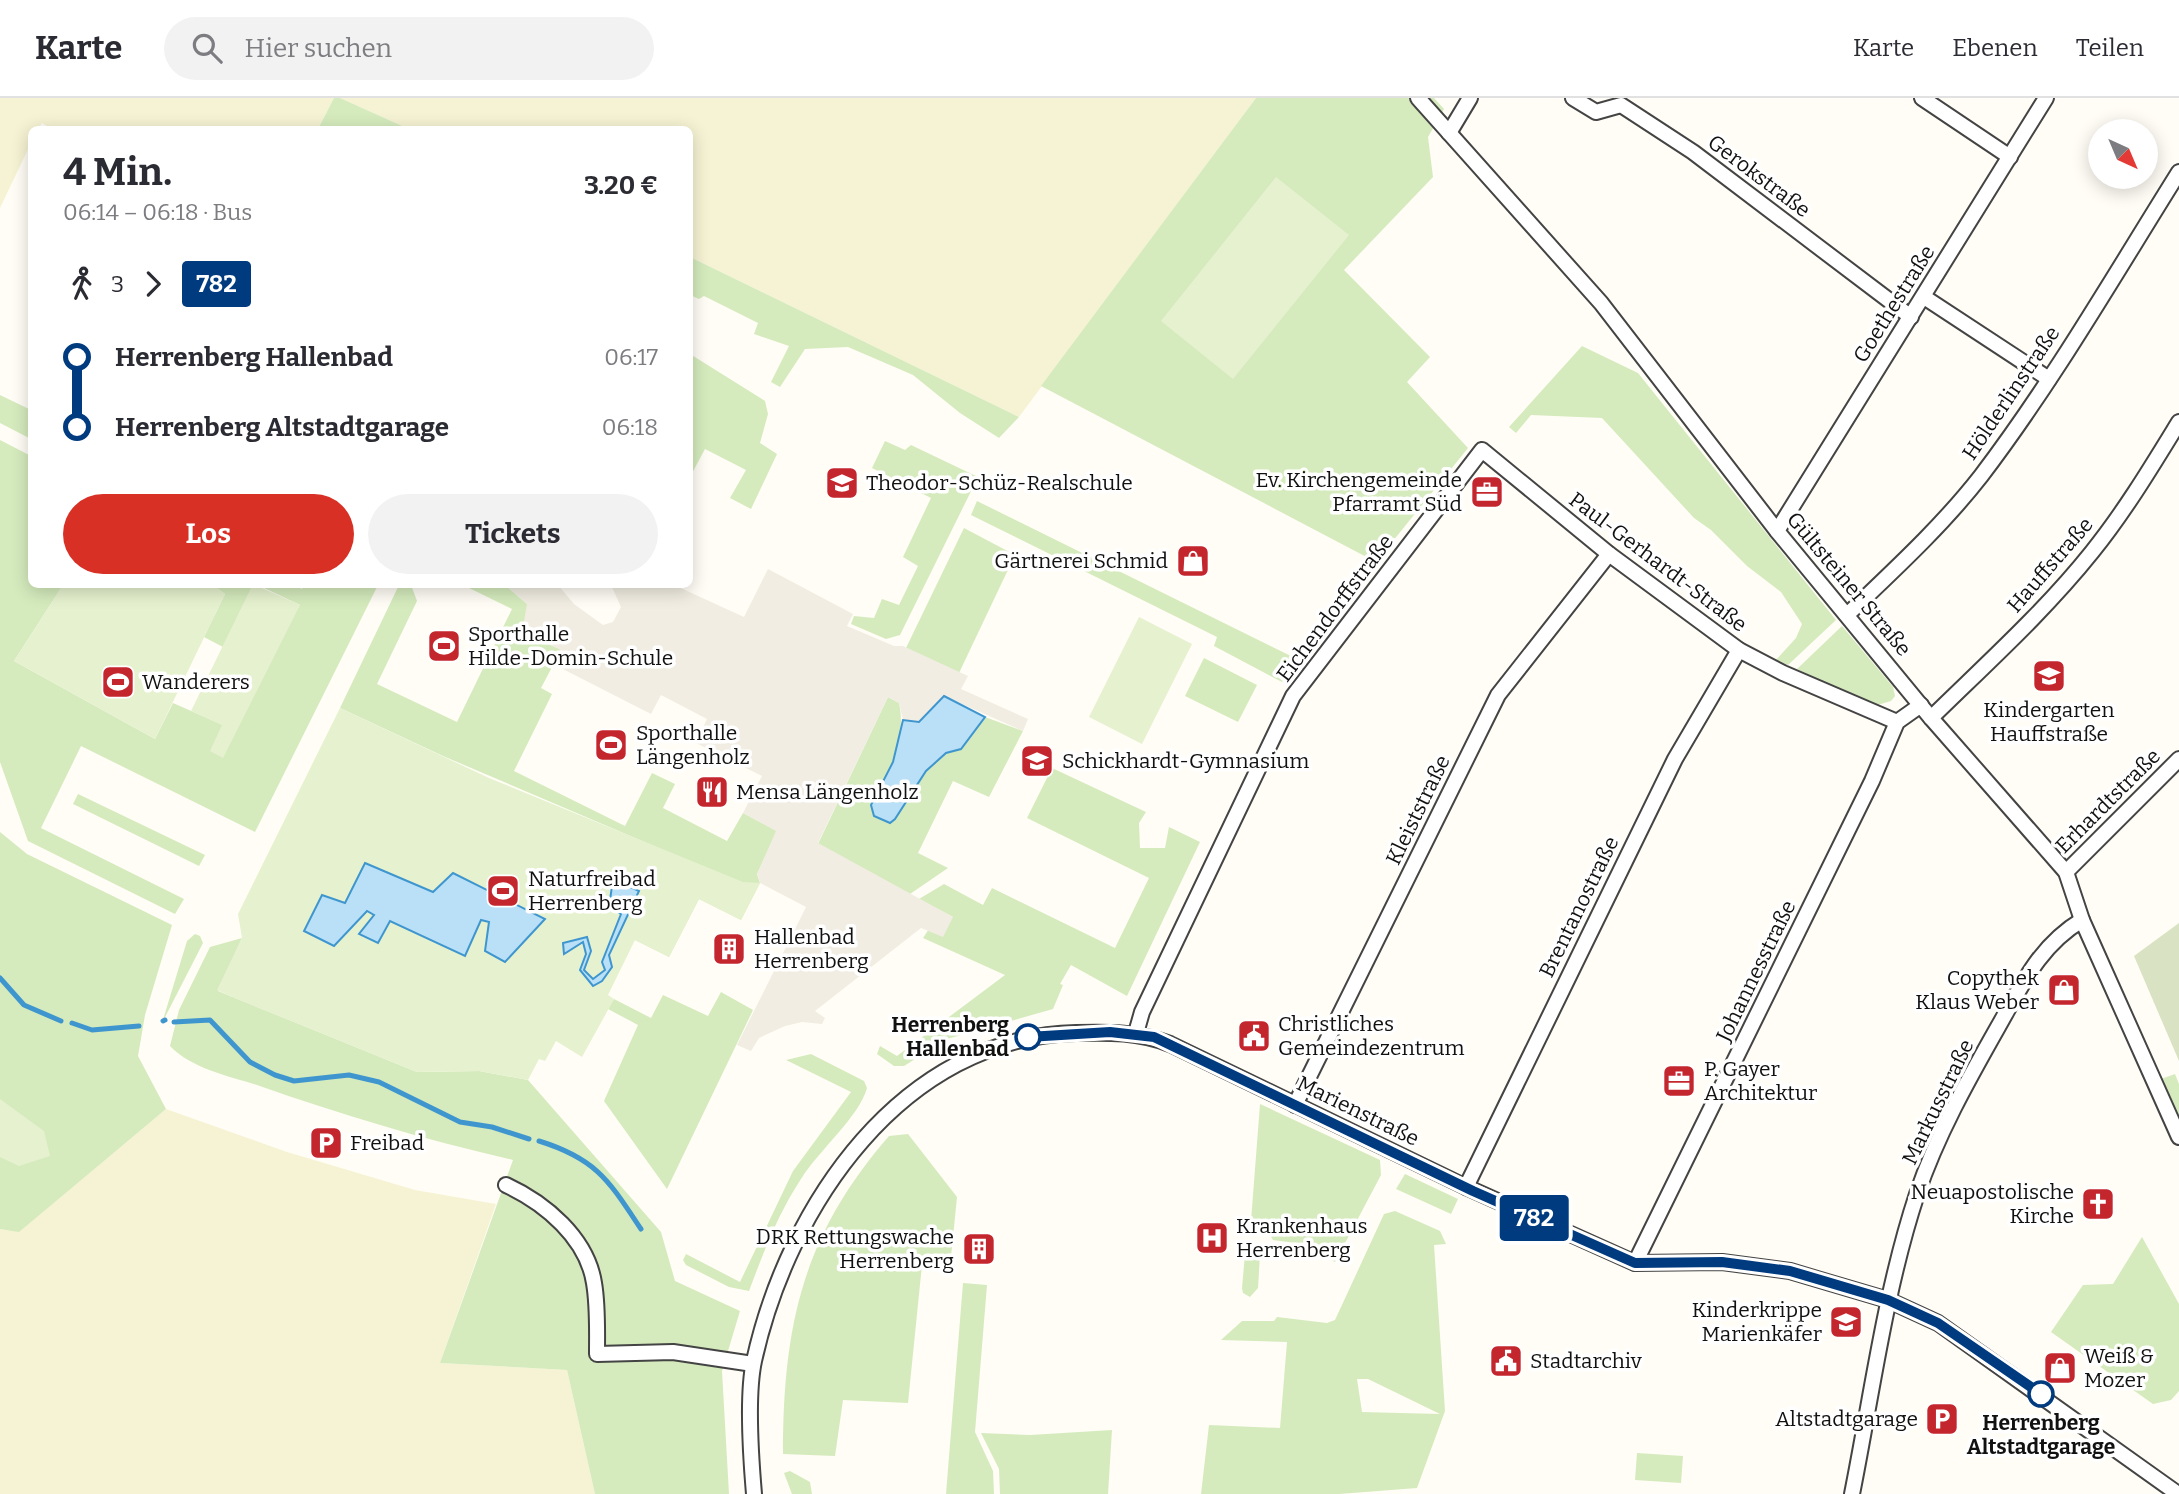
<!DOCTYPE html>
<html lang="de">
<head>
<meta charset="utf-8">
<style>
	body { margin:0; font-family:Bitter,serif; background:#f2f2f3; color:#2b2b33; height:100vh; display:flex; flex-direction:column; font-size:26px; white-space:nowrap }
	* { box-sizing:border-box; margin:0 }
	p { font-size:23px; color:#7c7c81 }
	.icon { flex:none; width:38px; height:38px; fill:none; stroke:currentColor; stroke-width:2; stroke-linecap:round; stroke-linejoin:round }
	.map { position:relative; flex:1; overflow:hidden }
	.sheet { position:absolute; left:28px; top:28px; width:665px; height:462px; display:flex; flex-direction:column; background:#fff; border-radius:10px; box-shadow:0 4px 18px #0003 }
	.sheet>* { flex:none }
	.badge { padding:0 14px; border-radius:5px; font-size:24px; line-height:46px }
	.needle { width:46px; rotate:136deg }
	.fabs { position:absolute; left:2088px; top:21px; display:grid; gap:14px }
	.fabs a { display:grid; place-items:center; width:70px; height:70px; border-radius:50%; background:#fff; box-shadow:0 4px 18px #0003; font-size:35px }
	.map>.badge { position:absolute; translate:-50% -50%; box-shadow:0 0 0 4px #fff }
	.legs { display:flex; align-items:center; gap:10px; height:77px; padding:0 35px; font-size:23px }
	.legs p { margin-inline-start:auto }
	.head { display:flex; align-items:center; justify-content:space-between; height:119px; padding:0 35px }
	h1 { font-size:38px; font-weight:700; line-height:52px }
	.button { display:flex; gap:14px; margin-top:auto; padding:14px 35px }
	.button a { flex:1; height:80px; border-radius:42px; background:#d93025; color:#fff; font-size:28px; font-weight:700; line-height:80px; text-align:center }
	.button a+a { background:#f2f2f3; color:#2b2b33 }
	ul { padding:0 35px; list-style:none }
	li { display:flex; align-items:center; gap:24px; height:70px; font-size:26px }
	li i { display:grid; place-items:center; width:10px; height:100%; margin:0 9px; background:currentColor }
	li i::after { content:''; width:18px; height:18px; margin:-9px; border:5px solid; border-radius:50%; background:#fff }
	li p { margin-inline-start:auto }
	li:first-child i { background:linear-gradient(#0000 50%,currentColor 0) }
	li:last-child i { background:linear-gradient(currentColor 50%,#0000 0) }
	header { display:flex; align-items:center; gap:42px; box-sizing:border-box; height:98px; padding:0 35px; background:#fff; border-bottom:2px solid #e1e1e2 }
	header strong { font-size:33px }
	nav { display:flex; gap:38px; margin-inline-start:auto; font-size:24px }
	.search { width:490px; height:63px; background:#f2f2f3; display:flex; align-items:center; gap:18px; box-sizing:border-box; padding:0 24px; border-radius:38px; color:#7c7c81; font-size:26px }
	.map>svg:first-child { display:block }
	.farmland { fill:#f6f3d4 }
	.green { fill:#d5ebbd; fill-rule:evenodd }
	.cemetery { fill:#d9e3c4 }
	.pitch { fill:#e6f2cf }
	.plaza { fill:#f1ede2 }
	.water { fill:#b9e0f7; stroke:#3f96cf; stroke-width:2 }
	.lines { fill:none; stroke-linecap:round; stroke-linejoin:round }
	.stream { stroke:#3f96cf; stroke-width:5 }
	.street-casing { stroke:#444; stroke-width:18 }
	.street { stroke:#fff; stroke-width:14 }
	.line-1-casing { stroke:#fff; stroke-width:16 }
	.line-1 { stroke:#003b80; stroke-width:10 }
	.stop-1-dot { fill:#fff; stroke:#003b80; stroke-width:3.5 }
	.labels { text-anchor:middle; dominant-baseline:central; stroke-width:7; stroke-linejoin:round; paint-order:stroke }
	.street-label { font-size:21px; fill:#111; stroke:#fff }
	.poi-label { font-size:21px; fill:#111; stroke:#fff; text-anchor:start }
	.stop-label { font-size:21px; font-weight:bold; fill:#111; stroke:#fff; text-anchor:end }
</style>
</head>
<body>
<header>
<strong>Karte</strong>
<div class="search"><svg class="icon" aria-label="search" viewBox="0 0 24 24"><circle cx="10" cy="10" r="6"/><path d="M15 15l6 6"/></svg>Hier suchen</div>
<nav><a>Karte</a><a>Ebenen</a><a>Teilen</a></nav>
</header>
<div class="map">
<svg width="2179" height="1396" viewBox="0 0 2179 1396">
	<rect width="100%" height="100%" fill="#fffdf5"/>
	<!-- farmland -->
	<g class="farmland">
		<path d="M0,0H334L318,31L53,32L42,25L38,31L32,32L31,45L0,110Z"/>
		<path d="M340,0H1256L1019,319L690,159V32L409,31Z"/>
		<path d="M166,1011L287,1054L415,1092L496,1106L440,1265L567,1272L595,1396H0V1131L19,1133Z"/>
	</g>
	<!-- green -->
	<g class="green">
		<path d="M334,0H340L409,31H318Z"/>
		<path d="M1256,0H1434L1444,11L1428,39L1433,79L1344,172L1430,259L1407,284L1468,350L1376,464L1041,288Z"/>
		<path d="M690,159L1019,319L999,340L960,315L913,277L848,249L805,251L780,289L771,284L789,248L754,236L758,225L704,198L699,201L690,197Z"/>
		<path d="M1582,248L1638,275L1836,522L1788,567L1776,562L1796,540L1802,526L1781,494L1747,468L1711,432L1694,420L1602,320L1531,317L1516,335L1509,329Z"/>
		<path d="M690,256L765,303L768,316L760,345L777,356L751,411L730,400L746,372L705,351L690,379Z"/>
		<path d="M0,297L31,312V341L0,325Z"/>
		<path d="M0,342L31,358L32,486L63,487L14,563L155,641L173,605L223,627L300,507L258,487H294L302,491L304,487H378L255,734L81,648L41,730L184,801L175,816L28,743L0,664Z"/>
		<path d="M885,343L905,352L911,347L978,379L900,537L886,541L851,526L854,518L874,520L882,501L899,507L918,468L903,459L931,400L872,370Z"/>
		<path d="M977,403L1297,561L1282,584L1214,548L1217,539L971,417Z"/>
		<path d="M964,430L1015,457L959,575L906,550Z"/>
		<path d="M213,487H253L223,549L204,539L225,496Z"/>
		<path d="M399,487H411L417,503L377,586L457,624L512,511L463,487H505L527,506L561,552L541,590L552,596L514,673L625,728L652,675L675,686L663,710L727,743L743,715L777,733L757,776L760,785L741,822L699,801L669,859L635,842L682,760L443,658L340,610Z"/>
		<path d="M1842,528L1893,589L1895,598L1891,603L1874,608L1797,571Z"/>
		<path d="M1204,560L1257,587L1238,624L1185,598Z"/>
		<path d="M888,599L899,605C907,641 889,677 871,708L895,721L926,673L946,655L961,651L985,619L1023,633L989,699L953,683L918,755L948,770L910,796L818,746Z"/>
		<path d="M1052,670L1146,714L1139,725L1140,750H1165L1169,729L1200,744L1127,898L1071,867L1060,886L1063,887L1053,911L947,941L904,968H894L877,956L880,948L897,958L1005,877L923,840L931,828L953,819L919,801L944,786L983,807L992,790L1115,850L1149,780L1027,720Z"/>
		<path d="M78,696L205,757L199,768L73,706Z"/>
		<path d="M0,734L27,756L172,827L145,917L138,958L166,1011L19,1134L0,1131Z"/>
		<path d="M195,836L200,838L203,845L162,925L187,843Z"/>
		<path d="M242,840L218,893L417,974L479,973L528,982L661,1134L675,1183L740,1213L722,1273L729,1396H595L567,1272L440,1265L513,1062C426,1042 342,1017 257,987C228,978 191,970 170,948L179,912L210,849Z"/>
		<path d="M721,894L753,912L667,1091L604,1003L638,927L608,911L614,901L651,920L663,897L708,918Z"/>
		<path d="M811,956L864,983L867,990C859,1019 819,1052 801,1081C778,1116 764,1153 749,1193L729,1189L686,1167L683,1162L686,1156L740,1184L793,1073L851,994L786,962Z"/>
		<path d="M2175,976L2179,986V1022L2161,981Z"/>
		<path d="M1260,1006L1380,1062L1381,1077L1335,1164L1296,1145L1273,1142L1265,1128L1251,1123Z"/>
		<path d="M908,1036L957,1099L951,1159L923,1157L908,1305L843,1302L835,1358L783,1356C783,1227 803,1137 889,1038Z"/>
		<path d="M1405,1076L1458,1101L1451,1116L1396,1091Z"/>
		<path d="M1395,1113L1440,1133L1446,1146L1434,1147L1445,1313L1417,1390L1339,1396H1201L1209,1327L1280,1330L1287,1244L1221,1242L1242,1223H1274L1277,1219L1327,1225L1335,1222L1384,1116ZM1357,1281H1368L1440,1316L1362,1314Z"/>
		<path d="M2142,1139L2179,1206V1293L2171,1302L2153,1306L2051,1234L2083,1187L2113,1186Z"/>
		<path d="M1245,1156L1260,1157L1258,1190L1250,1199L1243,1195L1242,1190Z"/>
		<path d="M963,1185L987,1187L975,1334L993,1373L994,1396H946Z"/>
		<path d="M1112,1332L1108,1396H1000L999,1371L981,1335L1030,1337Z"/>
		<path d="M1637,1355L1683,1358L1681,1385L1635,1382Z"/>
		<path d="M790,1373L810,1384L812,1396H792L784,1375Z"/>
	</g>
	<!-- cemetery -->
	<path class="cemetery" d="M2179,825V963L2134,858Z"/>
	<!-- pitch -->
	<g class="pitch">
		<path d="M1276,79L1349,137L1233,281L1161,223Z"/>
		<path d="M253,486L300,507L223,660L210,653L222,627L191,613Z"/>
		<path d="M63,487H213L225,496L155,641L14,563Z"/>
		<path d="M1139,519L1192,546L1142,646L1089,619Z"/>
		<path d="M340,610L489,680L743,784L760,785L741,822L699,801L669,859L635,842L608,897L614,901L582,959L556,943L545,963L539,961L528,982L479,973L417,974L237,901L217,892L242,840L238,816Z"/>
		<path d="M0,1001L44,1033L50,1058L19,1068L0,1059Z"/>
	</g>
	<!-- plaza -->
	<path class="plaza" d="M768,471L853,516L847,528L894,548H903L968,578L961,591L1028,621L1023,633L944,598L919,624L903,622L899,605L888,599L818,745L953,819L943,839L921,830L815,913L825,920L822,926L802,924L785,928L759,940L751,953L737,947L806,809L760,785L757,776L776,733L743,715L762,678L696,645L707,621L661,597L651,616L553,566L561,552L522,535L527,506L505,487H558L574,506L603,527L613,524L621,509L611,487H674L744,519Z"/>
	<!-- water -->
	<g class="water">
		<path d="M944,598L985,619L961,651L946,655L926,673L895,721L890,725L874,718L871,707L893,664L903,622L919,624Z"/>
		<path d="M365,765L433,794L453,775L545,821L505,864L485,853L489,824L481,822L465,858L390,823L378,845L359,836L374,817L367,813L334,848L304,833L322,797L345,805Z"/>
		<path d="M613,781L639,793L609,857L612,869L602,883L593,888L580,872L586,856L583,844L564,856L563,845L587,839L591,853L584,872L593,881L605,872L602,864L621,816L609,809Z"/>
	</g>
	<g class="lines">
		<!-- stream -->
		<g class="stream">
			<path d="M0,880L24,907L61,923"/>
			<path d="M163,923L165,922"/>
			<path d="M174,924L210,922L250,964L275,977L294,983L349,977L379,984L460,1024L492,1029L529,1041"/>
			<path d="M72,925L92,932L139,928"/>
			<path d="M539,1043C597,1061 609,1083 641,1131"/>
		</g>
		<defs>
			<g id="street">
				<path d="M1418,0L1601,205L1777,433L1931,620L2066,774L2082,822L2179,1039"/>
				<path d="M1573,0L1596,14L1621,7L1693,54L1911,219"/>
				<path d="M1922,0L2010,59"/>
				<path d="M1449,35L1470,0"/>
				<path d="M1924,199L2049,281"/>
				<path d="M1777,433L2046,0"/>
				<path d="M1848,516C1894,472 1942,428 1981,378C2054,282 2115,176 2179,74"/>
				<path d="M1931,620C1986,566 2044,514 2092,454C2125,413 2152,368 2179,324"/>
				<path d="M2066,774L2179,661"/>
				<path d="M1136,935L1142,914L1293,598L1482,352L1609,456L1739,552L1783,575L1897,624"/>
				<path d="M1295,1007L1498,597L1609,456"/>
				<path d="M506,1087C545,1105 587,1140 594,1185C598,1208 597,1233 597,1256L673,1254L753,1266"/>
				<path d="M1466,1089L1675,661L1739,552"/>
				<path d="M1635,1165L1872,683L1897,624L1921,607"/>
				<path d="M754,1396C751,1361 747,1296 754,1263C788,1108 902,939 1076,935C1109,934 1139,934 1170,946L1466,1089L1635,1165L1722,1164L1790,1173L1888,1202L1938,1225L2178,1396"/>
				<path d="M1852,1396C1872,1296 1885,1193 1917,1096C1937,1037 1968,982 1998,929C2022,887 2039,848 2082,822"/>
			</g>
		</defs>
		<!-- street casing -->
		<use href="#street" class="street-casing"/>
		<!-- street -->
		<use href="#street" class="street"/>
	</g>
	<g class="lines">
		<defs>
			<path id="line-1" d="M1028,939L1110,934L1154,939L1473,1093L1635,1165L1722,1164L1790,1173L1888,1202L1938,1225L2041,1296"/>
		</defs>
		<!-- line-1 casing -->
		<use href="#line-1" class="line-1-casing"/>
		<!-- line-1 -->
		<use href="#line-1" class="line-1"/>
	</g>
	<!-- icons -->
	<defs>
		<symbol id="school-square" viewBox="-11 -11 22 22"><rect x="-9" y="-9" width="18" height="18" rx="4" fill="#c4262e" stroke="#fff"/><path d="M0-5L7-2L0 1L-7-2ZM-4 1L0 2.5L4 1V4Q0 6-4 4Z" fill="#fff"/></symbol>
		<symbol id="office-square" viewBox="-11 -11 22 22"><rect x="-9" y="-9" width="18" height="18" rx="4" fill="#c4262e" stroke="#fff"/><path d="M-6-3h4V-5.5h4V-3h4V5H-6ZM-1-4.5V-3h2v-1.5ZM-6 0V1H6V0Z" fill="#fff"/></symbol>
		<symbol id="shop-square" viewBox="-11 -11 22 22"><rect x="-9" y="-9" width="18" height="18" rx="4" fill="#c4262e" stroke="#fff"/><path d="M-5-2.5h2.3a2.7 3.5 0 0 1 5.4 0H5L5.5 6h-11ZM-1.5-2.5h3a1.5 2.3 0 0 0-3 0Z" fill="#fff"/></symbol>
		<symbol id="stadium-square" viewBox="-11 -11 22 22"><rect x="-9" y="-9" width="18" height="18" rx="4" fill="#c4262e" stroke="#fff"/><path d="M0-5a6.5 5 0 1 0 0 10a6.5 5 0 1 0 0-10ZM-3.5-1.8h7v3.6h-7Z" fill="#fff"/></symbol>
		<symbol id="restaurant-square" viewBox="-11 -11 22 22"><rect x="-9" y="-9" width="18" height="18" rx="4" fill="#c4262e" stroke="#fff"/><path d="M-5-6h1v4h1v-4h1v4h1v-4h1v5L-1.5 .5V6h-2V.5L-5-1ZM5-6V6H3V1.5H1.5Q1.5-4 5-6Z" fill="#fff"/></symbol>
		<symbol id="building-square" viewBox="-11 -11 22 22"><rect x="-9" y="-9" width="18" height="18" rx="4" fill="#c4262e" stroke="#fff"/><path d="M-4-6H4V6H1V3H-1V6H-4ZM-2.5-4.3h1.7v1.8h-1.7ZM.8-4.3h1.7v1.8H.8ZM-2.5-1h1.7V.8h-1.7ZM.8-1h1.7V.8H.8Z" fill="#fff"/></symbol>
		<symbol id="civic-square" viewBox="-11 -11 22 22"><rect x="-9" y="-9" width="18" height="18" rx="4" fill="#c4262e" stroke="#fff"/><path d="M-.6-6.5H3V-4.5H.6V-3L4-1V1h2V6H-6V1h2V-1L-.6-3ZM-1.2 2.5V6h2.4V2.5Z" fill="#fff"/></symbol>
		<symbol id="parking-square" viewBox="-11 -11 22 22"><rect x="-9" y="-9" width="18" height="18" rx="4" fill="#c4262e" stroke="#fff"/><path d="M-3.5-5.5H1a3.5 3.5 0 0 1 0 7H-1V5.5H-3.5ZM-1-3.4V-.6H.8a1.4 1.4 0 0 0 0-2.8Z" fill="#fff"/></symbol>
		<symbol id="church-square" viewBox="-11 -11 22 22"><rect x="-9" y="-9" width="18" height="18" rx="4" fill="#c4262e" stroke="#fff"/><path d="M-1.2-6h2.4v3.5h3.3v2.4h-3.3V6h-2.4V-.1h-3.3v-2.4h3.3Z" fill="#fff"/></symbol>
		<symbol id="hospital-square" viewBox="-11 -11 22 22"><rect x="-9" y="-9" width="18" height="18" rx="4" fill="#c4262e" stroke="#fff"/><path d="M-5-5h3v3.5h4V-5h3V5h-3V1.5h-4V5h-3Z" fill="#fff"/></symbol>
	</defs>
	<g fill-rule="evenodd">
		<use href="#school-square" x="823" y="366" width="38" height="38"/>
		<use href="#office-square" x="1468" y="375" width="38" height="38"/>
		<use href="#shop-square" x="1174" y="444" width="38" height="38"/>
		<use href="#stadium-square" x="425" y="529" width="38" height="38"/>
		<use href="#school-square" x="2030" y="559" width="38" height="38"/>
		<use href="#stadium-square" x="99" y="565" width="38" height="38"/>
		<use href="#stadium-square" x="592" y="628" width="38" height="38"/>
		<use href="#school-square" x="1018" y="644" width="38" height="38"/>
		<use href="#restaurant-square" x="693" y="675" width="38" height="38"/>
		<use href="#stadium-square" x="484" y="774" width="38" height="38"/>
		<use href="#building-square" x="710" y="832" width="38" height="38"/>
		<use href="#shop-square" x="2045" y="873" width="38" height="38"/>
		<use href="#civic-square" x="1235" y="919" width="38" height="38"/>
		<use href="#office-square" x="1660" y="964" width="38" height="38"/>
		<use href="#parking-square" x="307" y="1026" width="38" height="38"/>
		<use href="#church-square" x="2079" y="1087" width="38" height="38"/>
		<use href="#hospital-square" x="1193" y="1121" width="38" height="38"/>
		<use href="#building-square" x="960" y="1132" width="38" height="38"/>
		<use href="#school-square" x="1827" y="1205" width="38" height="38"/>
		<use href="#civic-square" x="1487" y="1244" width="38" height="38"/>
		<use href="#shop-square" x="2041" y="1251" width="38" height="38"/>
		<use href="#parking-square" x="1923" y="1302" width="38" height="38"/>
	</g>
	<!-- markers -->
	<g class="stop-1-dot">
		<circle cx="1028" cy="939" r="12"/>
		<circle cx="2041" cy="1296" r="12"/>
	</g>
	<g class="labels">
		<!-- street labels -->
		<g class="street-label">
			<text transform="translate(1759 78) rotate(37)">Gerokstraße</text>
			<text transform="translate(1894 206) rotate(-58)">Goethestraße</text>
			<text transform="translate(2011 295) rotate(-56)">Hölderlinstraße</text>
			<text transform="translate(1658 464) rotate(37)">Paul-Gerhardt-Straße</text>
			<text transform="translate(2050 467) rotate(-49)">Hauffstraße</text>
			<text transform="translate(1849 486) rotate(50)">Gültsteiner Straße</text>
			<text transform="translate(1335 510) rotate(-53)">Eichendorffstraße</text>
			<text transform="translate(2108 703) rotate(-45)">Erhardtstraße</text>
			<text transform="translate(1418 712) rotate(-64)">Kleiststraße</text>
			<text transform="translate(1579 809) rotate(-64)">Brentanostraße</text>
			<text transform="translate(1756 873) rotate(-64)">Johannesstraße</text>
			<text transform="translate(1938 1004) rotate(-64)">Markusstraße</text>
			<text transform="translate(1358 1013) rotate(26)">Marienstraße</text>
		</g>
		<!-- poi labels -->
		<g class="poi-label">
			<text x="1462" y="382" text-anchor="end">Ev. Kirchengemeinde<tspan x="1462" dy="24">Pfarramt Süd</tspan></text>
			<text x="866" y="385">Theodor-Schüz-Realschule</text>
			<text x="1168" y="463" text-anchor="end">Gärtnerei Schmid</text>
			<text x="468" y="536">Sporthalle<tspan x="468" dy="24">Hilde-Domin-Schule</tspan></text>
			<text x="142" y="584">Wanderers</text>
			<text x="2049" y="612" text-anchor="middle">Kindergarten<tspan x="2049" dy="24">Hauffstraße</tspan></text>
			<text x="636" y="635">Sporthalle<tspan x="636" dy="24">Längenholz</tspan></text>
			<text x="1062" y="663">Schickhardt-Gymnasium</text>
			<text x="736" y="694">Mensa Längenholz</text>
			<text x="528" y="781">Naturfreibad<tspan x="528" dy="24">Herrenberg</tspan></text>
			<text x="754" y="839">Hallenbad<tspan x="754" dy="24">Herrenberg</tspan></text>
			<text x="2039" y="880" text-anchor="end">Copythek<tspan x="2039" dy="24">Klaus Weber</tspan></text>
			<text x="1278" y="926">Christliches<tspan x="1278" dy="24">Gemeindezentrum</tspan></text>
			<text x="1704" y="971">P. Gayer<tspan x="1704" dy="24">Architektur</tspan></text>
			<text x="350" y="1045">Freibad</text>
			<text x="2074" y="1094" text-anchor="end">Neuapostolische<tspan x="2074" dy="24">Kirche</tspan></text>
			<text x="1236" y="1128">Krankenhaus<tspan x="1236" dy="24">Herrenberg</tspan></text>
			<text x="954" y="1139" text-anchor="end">DRK Rettungswache<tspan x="954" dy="24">Herrenberg</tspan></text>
			<text x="1822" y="1212" text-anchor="end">Kinderkrippe<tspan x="1822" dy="24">Marienkäfer</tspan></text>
			<text x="2084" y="1258">Weiß &amp;<tspan x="2084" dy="24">Mozer</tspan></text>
			<text x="1530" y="1263">Stadtarchiv</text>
			<text x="1918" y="1321" text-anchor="end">Altstadtgarage</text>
		</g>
		<!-- stop labels -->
		<g class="stop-label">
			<text x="1009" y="927">Herrenberg<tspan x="1009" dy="24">Hallenbad</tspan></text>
			<text x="2041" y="1325" text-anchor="middle">Herrenberg<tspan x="2041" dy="24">Altstadtgarage</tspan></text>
		</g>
	</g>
</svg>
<div class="fabs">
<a><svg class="needle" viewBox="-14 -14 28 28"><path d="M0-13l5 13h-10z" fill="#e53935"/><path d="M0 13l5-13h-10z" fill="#7c7c81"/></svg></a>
</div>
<b class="badge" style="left:1534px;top:1120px;background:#003b80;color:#fff">782</b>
<section class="sheet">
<div class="head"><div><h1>4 Min.</h1><p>06:14 – 06:18 · Bus</p></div><b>3.20 €</b></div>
<div class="legs"><svg class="icon" aria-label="walk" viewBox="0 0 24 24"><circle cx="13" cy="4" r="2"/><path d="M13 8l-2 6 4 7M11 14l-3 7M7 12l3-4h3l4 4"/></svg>3<svg class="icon" aria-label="forward" viewBox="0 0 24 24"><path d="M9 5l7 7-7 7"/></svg><b class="badge" style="background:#003b80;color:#fff">782</b></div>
<ul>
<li><i style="color:#003b80"></i><b>Herrenberg Hallenbad</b><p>06:17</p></li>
<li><i style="color:#003b80"></i><b>Herrenberg Altstadtgarage</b><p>06:18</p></li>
</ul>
<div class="button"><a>Los</a><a>Tickets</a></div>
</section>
</div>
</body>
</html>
